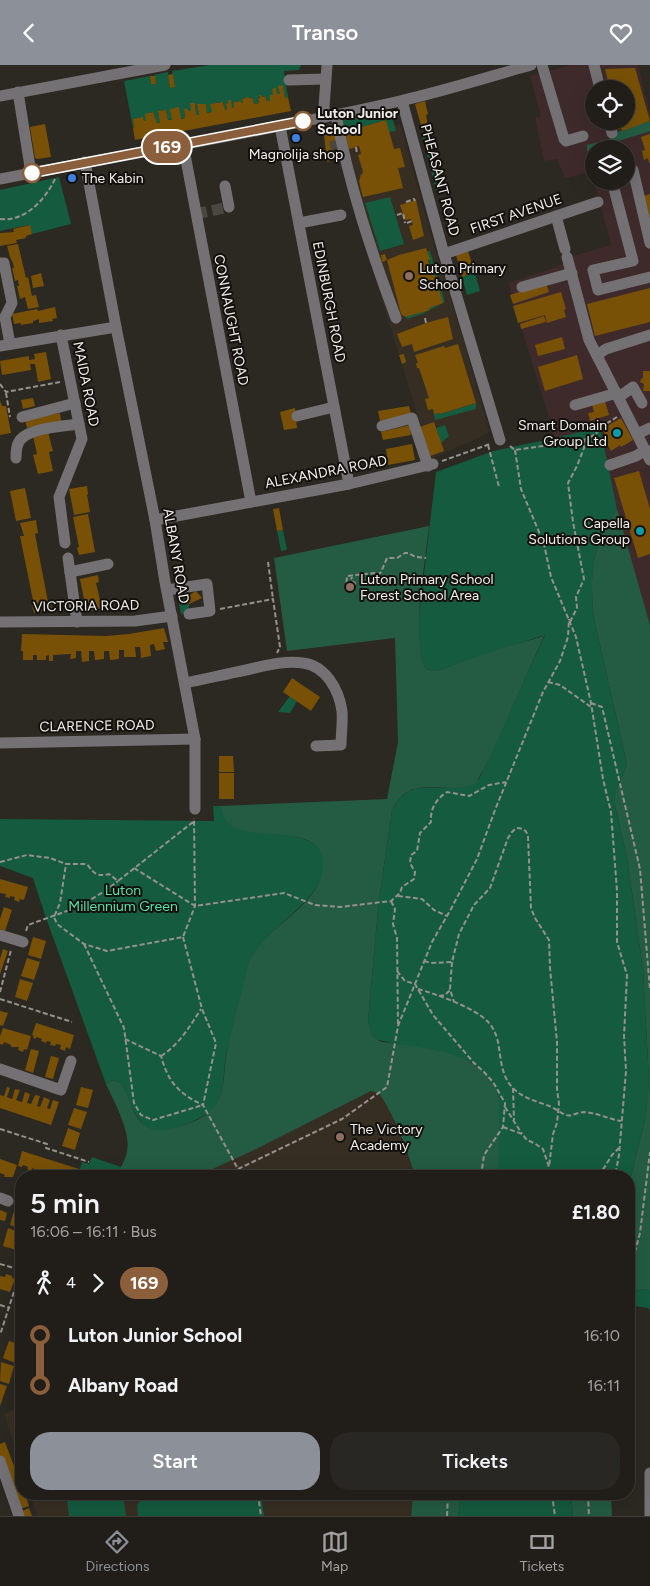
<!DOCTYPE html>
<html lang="en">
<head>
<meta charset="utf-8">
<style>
	body { margin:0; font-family:Figtree,sans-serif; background:#292723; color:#f1f3f6; height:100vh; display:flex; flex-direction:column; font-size:19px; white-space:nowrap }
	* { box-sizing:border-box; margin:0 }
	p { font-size:16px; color:#a2a2a2 }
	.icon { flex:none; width:28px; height:28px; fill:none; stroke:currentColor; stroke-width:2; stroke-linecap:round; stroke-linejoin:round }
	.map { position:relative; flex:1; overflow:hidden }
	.details { position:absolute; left:15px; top:1105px; width:620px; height:330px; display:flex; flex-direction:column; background:#211e1a; border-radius:20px; box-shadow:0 5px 20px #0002,0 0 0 1px #3e3c39 }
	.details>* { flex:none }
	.badge { padding:0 10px; border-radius:16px; font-size:18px; line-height:32px }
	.fabs { position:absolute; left:585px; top:15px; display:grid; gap:10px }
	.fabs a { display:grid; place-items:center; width:50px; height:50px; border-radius:50%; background:#211e1a; box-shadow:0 5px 20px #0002,0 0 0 1px #3e3c39; font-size:25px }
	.map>.badge { position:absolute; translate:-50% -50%; box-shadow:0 0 0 2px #fff }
	.legs { display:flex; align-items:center; gap:8px; height:55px; padding:0 15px; font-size:16px }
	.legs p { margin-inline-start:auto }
	.headline { display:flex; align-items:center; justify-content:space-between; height:85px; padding:0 15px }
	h1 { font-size:28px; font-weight:600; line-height:38px }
	.primary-button { display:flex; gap:10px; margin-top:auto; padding:10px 15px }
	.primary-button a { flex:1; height:58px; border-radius:20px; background:#8c9099; color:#fff; font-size:20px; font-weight:600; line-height:58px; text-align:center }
	.primary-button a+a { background:#292723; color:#f1f3f6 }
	ul { padding:0 15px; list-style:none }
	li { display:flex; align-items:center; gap:18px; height:50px; font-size:19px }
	li i { display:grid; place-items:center; width:8px; height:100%; margin:0 6px; background:currentColor }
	li i::after { content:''; width:12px; height:12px; margin:-6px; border:4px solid; border-radius:50%; background:#211e1a }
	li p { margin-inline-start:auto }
	li:first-child i { background:linear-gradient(#0000 50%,currentColor 0) }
	li:last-child i { background:linear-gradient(currentColor 50%,#0000 0) }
	header { display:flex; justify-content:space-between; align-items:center; height:65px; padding:0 15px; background:#8c9099; color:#fff; font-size:22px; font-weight:600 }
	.dock { display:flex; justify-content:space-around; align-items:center; height:70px; border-top:1px solid #3e3c39; background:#211e1a; font-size:14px; color:#a2a2a2 }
	.dock a { display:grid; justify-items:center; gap:2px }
	.dock .active { color:#8c9099 }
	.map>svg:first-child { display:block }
	.industrial { fill:#3e2a2a; fill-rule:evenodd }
	.built { fill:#372e23 }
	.green { fill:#145b3f }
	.forest { fill:#245b43 }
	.building { fill:#785106 }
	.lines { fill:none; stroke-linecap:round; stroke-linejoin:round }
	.minor-tunnel { stroke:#4a4640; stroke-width:11; stroke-dasharray:11 5.5; stroke-linecap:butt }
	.path { stroke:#95918c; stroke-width:2; stroke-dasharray:5 2.5; stroke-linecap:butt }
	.minor { stroke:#747174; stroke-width:11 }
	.line-1-casing { stroke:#fff; stroke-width:11 }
	.line-1 { stroke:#8b5e3c; stroke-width:8 }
	.stop-1-dot { fill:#fff; stroke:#8b5e3c; stroke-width:2.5 }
	.shop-dot { fill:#3f7fe0; stroke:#13110e; stroke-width:2 }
	.education-dot { fill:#8d6e63; stroke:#13110e; stroke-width:2 }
	.culture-dot { fill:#0f9aa8; stroke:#13110e; stroke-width:2 }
	.labels { text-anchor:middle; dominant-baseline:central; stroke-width:4; stroke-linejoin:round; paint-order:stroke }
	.stop-label { font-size:14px; font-weight:bold; fill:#f2efeb; stroke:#13110e; text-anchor:start }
	.poi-label { font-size:14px; fill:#f2efeb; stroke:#13110e; text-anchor:start }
	.street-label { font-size:14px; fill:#f2efeb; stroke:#13110e }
	.park-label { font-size:14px; fill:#56e3a7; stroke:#13110e }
</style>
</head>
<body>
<header><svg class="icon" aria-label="back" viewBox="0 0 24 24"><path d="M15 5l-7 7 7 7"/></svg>Transo<svg class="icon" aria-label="heart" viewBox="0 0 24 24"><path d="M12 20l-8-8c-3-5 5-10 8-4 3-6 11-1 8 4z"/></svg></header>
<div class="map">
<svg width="650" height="1451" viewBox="0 0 650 1451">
	<rect width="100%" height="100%" fill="#2c2822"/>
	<!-- industrial -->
	<path class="industrial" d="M571,0H638L650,49V560L613,432L600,362L555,373L508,218L559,201L576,190L611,180L594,116H626V84H594V114L591,107L565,113L557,94L544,96L535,52H541L530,11ZM594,24H626V56H594Z"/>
	<!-- built -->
	<g class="built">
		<path d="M390,45L395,61L400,59L435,184L465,280L489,366L487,369L431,394L370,195L334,57Z"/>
		<path d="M371,1026L379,1028L388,1041L395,1056L415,1111H195Z"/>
		<path d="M21,1340V1402L4,1349Z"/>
		<path d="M30,1429H413L410,1451H37Z"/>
	</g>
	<!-- green -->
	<g class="green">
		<path d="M210,0H301L299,5L284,6L288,32L285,33L283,21H279L280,29H277L276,24H273V30L270,31V36H267L265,31L262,32L261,30L258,33L259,38L254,39L253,34H251L250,32L242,34L243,38H241L240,36L234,37V42L232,43L230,35H228V38L226,39L227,44L225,45L223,37L211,39L212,47L207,48L206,39H197L199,50H196L195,38L191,46H188V44L184,45L185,53L168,55L166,45L158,46L160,58H157L153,47L149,48L146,55L144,56L143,53L133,54L134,62L133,63L124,16L150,11L151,19H156L154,10L168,7L170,22H175L172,6Z"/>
		<path d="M390,45L396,66L389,67L386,55L345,67L342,55Z"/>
		<path d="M424,70L439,124L436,125L422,71Z"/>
		<path d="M59,112L71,159L32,169L29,160L0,166V125Z"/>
		<path d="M390,132L404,179L380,186L365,138Z"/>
		<path d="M427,186H430L445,237L422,249L407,254L405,252L429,245L433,205L431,206Z"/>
		<path d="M466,202L474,205L480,226L467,230L462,212L468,210Z"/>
		<path d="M476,338V344L435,355L434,349L440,348L441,349Z"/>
		<path d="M445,360L449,371L441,378L436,363Z"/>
		<path d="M600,362L617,444C611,453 605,462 601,472C590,498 591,526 594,554L627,699L615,728V740L627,793L643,904L649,1015L648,1033L646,1051L629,1119V1111H498V1030L493,1017L484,1007L474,998L375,974L370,967L368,956L379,834L392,746C406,712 433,726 461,722C467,721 474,716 479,714L545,570L440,605L434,606L426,604C417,588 419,568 419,551L436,407L493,386L555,373Z"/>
		<path d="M283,465L287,485L281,486L277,466Z"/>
		<path d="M187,528L190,529L185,533L189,539V547L181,549L179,539Z"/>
		<path d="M290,631L297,636L290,648L278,647Z"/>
		<path d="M213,741H219C223,749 227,757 235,762C256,773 316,762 324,792C330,820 296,845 278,862C274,866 268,870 265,875C257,891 253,912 247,929C240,948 231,969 226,990C223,1006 225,1027 216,1041C208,1052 168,1069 154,1066C150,1064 145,1061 142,1058C131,1046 129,1030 121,1018L114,1015L106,1019L45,850L33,813L0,801V754L214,756Z"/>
		<path d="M92,1092L121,1102L118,1108L112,1111H78L82,1097L89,1099Z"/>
		<path d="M638,1224L650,1225V1245L648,1243L629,1240V1235Z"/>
		<path d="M107,1429H123L126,1451H69L67,1435Z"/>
		<path d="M139,1429H261L264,1451H138L137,1440L140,1436Z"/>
		<path d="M461,1429H571L573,1451H458Z"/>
	</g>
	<!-- forest -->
	<g class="forest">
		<path d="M650,56V66L587,86V80L609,74L617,67Z"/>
		<path d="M617,444L650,560V1225L638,1224L629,1235V1119L646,1051L649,1015L643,904L627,793L615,740V728L627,699L594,554C591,526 590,498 601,472C605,462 611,453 617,444Z"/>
		<path d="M429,461C426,495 410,576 426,604L434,606L440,605L496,585L541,572L545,569L490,692L476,718C446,733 409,705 392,746L379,834L368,956C371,968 371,973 383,977C420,983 487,985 498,1030C500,1039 499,1049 499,1057C499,1075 499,1093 498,1111H415C406,1082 396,1053 379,1028L371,1026L252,1086L197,1111H120L118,1108C121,1101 126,1094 127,1086C131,1066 114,1037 106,1019L114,1015L121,1018C130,1031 131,1047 142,1058C153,1068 165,1066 178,1062C191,1057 205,1054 214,1042C226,1028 223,1004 227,987C233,957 242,927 249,897C254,888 260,880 267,872C286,853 322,831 323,802C326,754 251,780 228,758C224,753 222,747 219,741L387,734L398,677L395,573L287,586L274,493Z"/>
		<path d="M413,1429H461L458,1451H411Z"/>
		<path d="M571,1429H611L612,1451H573Z"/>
	</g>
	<!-- building -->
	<g class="building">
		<path d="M635,3L650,56L622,66L619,56H626V24H610L605,4Z"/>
		<path d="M173,9L175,22L170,23L168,10Z"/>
		<path d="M150,11H155L156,19H151Z"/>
		<path d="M283,20L285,33L288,32L291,46L135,75L133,63L134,62L133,54L143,52L144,56L146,55L145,49L153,47L157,58H160L158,46L166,45L168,55H172L170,44L179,42L181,54L185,53L184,44H188V46H191L190,38H195L196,50H199L197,39H206L207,48L212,47L210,39L223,37L225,45L227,44L226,39L228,38V35H231L232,43L234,42V37L241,36V38H243L242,34L248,32L253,34L254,39L259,38L258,33H260L259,30H261L262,32L265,31L267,36H270V30H273L272,24L276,23L277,29H280L278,21Z"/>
		<path d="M425,36L428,49L426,50L428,62L422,64L415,39Z"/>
		<path d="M386,55L394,84L400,83L405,102L398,103L403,123L363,132L359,117L361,109L362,110L363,107L358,90L361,89L359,81L349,84L345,67Z"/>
		<path d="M45,59L51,92L37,94L35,93L30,62Z"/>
		<path d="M335,59L340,80L333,82L334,95L327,97L323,61Z"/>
		<path d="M650,69V98H649L648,93L644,95L642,86L645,85L641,72Z"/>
		<path d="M650,129V154L644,131Z"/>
		<path d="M416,135L424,171L413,175L409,161L413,160L411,154L405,155L400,140Z"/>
		<path d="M30,160L32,169L26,171V173L16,175L17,178L0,181V168L14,167L13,164Z"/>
		<path d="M18,179L26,213L28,212L32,231L36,230L39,242L28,244L25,232L20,234L17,221H19L18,215L15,216L12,203H14L13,198L10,192L7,181Z"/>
		<path d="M426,183L430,194L428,195L431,206L433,205L443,238L429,243L430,245L405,252L401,249L387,195L399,190Z"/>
		<path d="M468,186L474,205L469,207L467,202H466L468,210L462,212L456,190Z"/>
		<path d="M385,189L387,195L382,197L381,190Z"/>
		<path d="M41,208L44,221L33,223L31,211Z"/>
		<path d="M546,218L549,227L513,239L510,230Z"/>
		<path d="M650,223V257L595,271L587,239Z"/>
		<path d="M561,227L566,244L564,245L566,252L547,258L545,250L518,258L513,241Z"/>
		<path d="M55,242L57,253L52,254L53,256L39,258V254L33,256V258L21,260V258L14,259L12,249L37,244L38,246Z"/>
		<path d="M544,251L546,257L521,264L520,259Z"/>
		<path d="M448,252L453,274L414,287L412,279L402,282L397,269L426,258Z"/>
		<path d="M562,272L565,284L538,291L535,280Z"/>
		<path d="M458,279L476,338L440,349V348L434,349L433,344L428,345L425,334L429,333L419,303H417L416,298H418L415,290L444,281L445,283Z"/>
		<path d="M46,287L51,314L38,317L35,299H30L31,305L2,310L0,296L29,291V295L35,294L34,289Z"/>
		<path d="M404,289L406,297L402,299L399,290Z"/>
		<path d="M577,290L583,314L545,326L538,302Z"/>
		<path d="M643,306H650V326H643L644,319L640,317L641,314L643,313Z"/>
		<path d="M33,333L35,341L23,344L21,335Z"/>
		<path d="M0,335L2,341H6L11,368L0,370Z"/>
		<path d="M605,336L609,350L590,356L588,348L594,347L592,340Z"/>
		<path d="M409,341L411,349L380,356L378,346Z"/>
		<path d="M295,343L297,363L284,365L280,347Z"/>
		<path d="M60,348L61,356L27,363L25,355Z"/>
		<path d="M621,353L633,375L621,382L620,380L611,386L604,374L607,372L602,364Z"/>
		<path d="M434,357L444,386L430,391L420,362Z"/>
		<path d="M410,360L411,370L383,375L381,367Z"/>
		<path d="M48,367L53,386L49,387L53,406L38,409L33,390L37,389L33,371Z"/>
		<path d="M412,379L415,395L388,400L386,384Z"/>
		<path d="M639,406L650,444V489L638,493L614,413Z"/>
		<path d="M87,421L88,429L87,430L90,447L74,450L69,424Z"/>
		<path d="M25,423L31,453L16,456L10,426Z"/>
		<path d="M279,443L283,465L277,466L273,444Z"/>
		<path d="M88,449L95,487L79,490L77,483L79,482L73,452Z"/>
		<path d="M36,455L38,468L35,469L48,537H50L52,544L34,548L32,540H34L20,471H24L20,458Z"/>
		<path d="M98,510L99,517L96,518L102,543L86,547L84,539H85L80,514Z"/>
		<path d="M196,526L202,533L189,539L185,533Z"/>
		<path d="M164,563L168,577H163L165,584L156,586L154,579L150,580L151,591L141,593L140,582H135L136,592H124V585H119V594L110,595L109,586H104V594L95,595L94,586H89V596L82,597L81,586H76V593L70,594L71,589L53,590V596H49V590L46,591V595H37V590H33V595H23V586H21L22,569L106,571L129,569Z"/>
		<path d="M292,613L320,632L311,646L283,627Z"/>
		<path d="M219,691H233L234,707H219Z"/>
		<rect x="219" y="708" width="15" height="26"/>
		<path d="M0,814L28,822L24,835L20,834L19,837L14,835L15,832L10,831V833L5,832L6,829L0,828Z"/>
		<path d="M4,842L12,845L5,866L0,864V854Z"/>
		<path d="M33,872L46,876L41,894L28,890Z"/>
		<path d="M3,884L8,886L0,909V894Z"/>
		<path d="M27,893L40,897L34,915L21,911Z"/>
		<path d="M20,914L33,918L27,936L15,932Z"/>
		<path d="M0,946L8,948L3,961L0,960Z"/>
		<path d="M36,958L74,970L70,984L66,982L65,986L60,984L61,980L56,979L55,981L50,980L51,977L47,976L46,978L41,976L42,974L36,972V974L33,973L34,971L32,970Z"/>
		<path d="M3,963L31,971L27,985L24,984L23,987L18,985L19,982H11V980L4,977L3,980L0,979V971Z"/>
		<path d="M31,984L39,986L33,1008L25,1005Z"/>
		<path d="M51,991L59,993L53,1014L45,1012Z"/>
		<path d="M7,1022L10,1023L7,1032L12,1034L15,1024L20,1025L16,1035L22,1037L25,1027L30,1029L27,1038L31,1039L35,1030L40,1031L37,1041L40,1042L44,1032L50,1035L47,1043L50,1044L53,1035L59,1037L51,1060L0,1043V1030L4,1031Z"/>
		<path d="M81,1022L93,1025L88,1043L76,1040Z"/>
		<path d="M74,1043L87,1047L81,1064L68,1060Z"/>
		<path d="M68,1063L80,1068L75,1085L62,1081Z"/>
		<path d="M22,1086L79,1104L77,1111H56L51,1109L49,1111L46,1110L47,1108L42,1107L41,1109L37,1108L38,1105L32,1103V1106L27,1104L28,1102L23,1100L22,1102L18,1101Z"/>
		<path d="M0,1094L17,1100L13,1112H4L5,1110L0,1108Z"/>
		<path d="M21,1122V1140L16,1139Z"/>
		<path d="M15,1142L21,1144V1164L10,1160Z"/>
		<path d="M0,1145L7,1148L5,1156L0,1155Z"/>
		<path d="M8,1163L21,1168L16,1185L3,1181Z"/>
		<path d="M6,1209L12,1211V1213L15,1214L10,1227L0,1224V1211L5,1212Z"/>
		<path d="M9,1276L21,1280L15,1298L3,1293Z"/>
		<path d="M1,1297L14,1301L9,1319L0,1316Z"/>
		<path d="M0,1319L7,1321L0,1341Z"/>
		<path d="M5,1377L21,1420V1429H25L29,1441L20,1444L0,1390V1379Z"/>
		<path d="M29,1443L32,1451H23L22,1446Z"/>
	</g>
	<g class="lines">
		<!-- minor-tunnel -->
		<g class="minor-tunnel">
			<path d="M332,59L336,84"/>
			<path d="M196,149L224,143"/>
		</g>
		<!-- path -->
		<g class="path">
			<path d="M356,82L357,89"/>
			<path d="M406,137L414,134L415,136"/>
			<path d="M397,150L403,148L405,158"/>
			<path d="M0,154C25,157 45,135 55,114"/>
			<path d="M407,158L412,156"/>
			<path d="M425,253L426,258"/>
			<path d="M0,319L6,327L60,317"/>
			<path d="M6,328L10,352"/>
			<path d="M488,380L499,422"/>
			<path d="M510,381L515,385L584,375L596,369L598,364L617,352"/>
			<path d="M515,385L521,424L544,479L551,512L576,572L591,638L603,714L611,747L617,826V877L627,910L624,971L626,1006L619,1090L615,1111"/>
			<path d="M442,396L490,379"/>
			<path d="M268,497L273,534"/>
			<path d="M346,525L347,511L374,508L378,510L381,507L387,493H397L405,488H408L416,492L426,493"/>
			<path d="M352,527L355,518L351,515L352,512"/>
			<path d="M220,544L273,534L280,582L277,588"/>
			<path d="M570,557L577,543L576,532L584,514L573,457L568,418L577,401L584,383V375"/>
			<path d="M548,617L560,620L591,642"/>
			<path d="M591,638L602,642L640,804L650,925"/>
			<path d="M193,757L118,816L109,809C98,812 94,809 87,799H66L60,838L54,852L57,859L84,879L107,886L183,872L195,841L194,753"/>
			<path d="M0,797L27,790L50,793L66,799"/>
			<path d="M134,803L195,841L284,828L315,840L340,842L391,836L400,828L402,822L414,814L415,807L410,798L411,790L417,786L420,768L431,757C430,744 436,734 447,727L469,731L489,720L506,717"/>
			<path d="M398,831L422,834L434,845L447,851"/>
			<path d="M391,836L395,844L393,859L397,873L398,960"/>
			<path d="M26,866L28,860L78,842L105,826L118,816"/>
			<path d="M183,872L202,944L216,978L203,1040L238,1104L342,1054L387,1022L398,961L432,877L451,844L477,794L495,745L543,627L560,596L568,572L569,554"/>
			<path d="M84,879L124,963L134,1038L141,1050L153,1055L203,1040"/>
			<path d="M424,896L431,898L452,897L459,869L474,840L490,823L508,773L512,767L516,763C523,763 527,765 528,772L531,843L535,853L549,875L550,903L557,977V1024L559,1039L557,1058L553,1069L549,1102"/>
			<path d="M452,897L450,924L454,937"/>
			<path d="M397,906L405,916L415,919L433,950L474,998L484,1007L493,1017L505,1038L503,1062L484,1090L481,1111"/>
			<path d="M418,924C436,929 478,944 489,958C495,965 498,974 499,983C501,996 502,1011 512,1022C522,1033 536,1036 549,1041C555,1043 560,1048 566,1050C571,1052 578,1047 584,1047C597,1048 609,1054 621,1056"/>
			<path d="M0,927L11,885"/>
			<path d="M439,931L445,930L450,925"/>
			<path d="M0,934L72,957"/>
			<path d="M125,974L161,991C168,1017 179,1029 203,1040"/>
			<path d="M161,991C179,980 190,961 201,944"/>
			<path d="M513,1023L514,1055"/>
			<path d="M505,1042L522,1069"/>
			<path d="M503,1062L522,1069L527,1075L534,1078L543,1084L549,1102L548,1111"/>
			<path d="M0,1064L47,1079L46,1083L89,1097"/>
			<path d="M599,1111L612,1090L619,1083"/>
			<path d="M0,1199L21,1205L0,1270"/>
			<path d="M629,1209L640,1168L650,1087"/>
			<path d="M0,1240L10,1243"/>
			<path d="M258,1429L261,1451"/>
			<path d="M552,1429L555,1451"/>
			<path d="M588,1429L589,1451"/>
			<path d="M447,1451L448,1429"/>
		</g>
		<!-- minor -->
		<g class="minor">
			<path d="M542,0L564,74L566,76L583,71"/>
			<path d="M594,0L600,24"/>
			<path d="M289,15L325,14"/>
			<path d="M18,27L31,108"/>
			<path d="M0,31L165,0"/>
			<path d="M402,36L444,189L500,375"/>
			<path d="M336,50C349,120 371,186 396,253"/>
			<path d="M325,52L324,42L327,0"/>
			<path d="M609,56L612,68"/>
			<path d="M280,61L349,419"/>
			<path d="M183,79L251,437"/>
			<path d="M85,97L116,262L155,455L165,517L195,674V744"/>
			<path d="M626,107L633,105L650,178"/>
			<path d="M0,114C133,88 268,66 400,36C444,26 488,12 531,0"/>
			<path d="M612,116L633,196L593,205L598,225L650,212"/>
			<path d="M225,121L229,142"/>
			<path d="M556,151L565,184"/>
			<path d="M299,158L341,150"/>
			<path d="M444,189L598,137"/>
			<path d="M567,192L589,275L650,395"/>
			<path d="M0,198H4L12,238L5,252L10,279"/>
			<path d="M522,222L572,208"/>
			<path d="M61,270L82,374L59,432L65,478"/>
			<path d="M0,281L116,262"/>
			<path d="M597,290L606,284L650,270"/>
			<path d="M619,332L633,322L642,338"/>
			<path d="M575,340L617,328"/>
			<path d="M297,351L334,342"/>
			<path d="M22,352L75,338"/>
			<path d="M382,361L412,353L428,401"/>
			<path d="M637,369L650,363"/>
			<path d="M16,393C16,387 16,379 21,374C31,363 64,361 79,359"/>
			<path d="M610,400L636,391L646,385"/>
			<path d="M155,455L349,419L433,399"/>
			<path d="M68,493L77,557"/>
			<path d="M70,507L108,499"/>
			<path d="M167,525L207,519L210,546L189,549"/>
			<path d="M0,557L135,556L172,551"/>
			<path d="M185,618C205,614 226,609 246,605C264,601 284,595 303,598C326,601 339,625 342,646C343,657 341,669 341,680L316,681"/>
			<path d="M0,678L195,674"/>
			<path d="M0,870L23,877"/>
			<path d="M0,1004L61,1025L71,996"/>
			<path d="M0,1133L8,1136"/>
			<path d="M0,1396L19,1451"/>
			<path d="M650,1451V1408"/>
		</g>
	</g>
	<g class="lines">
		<defs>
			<path id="line-1" d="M32,108L303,56"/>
		</defs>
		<!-- line-1 casing -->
		<use href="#line-1" class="line-1-casing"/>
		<!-- line-1 -->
		<use href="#line-1" class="line-1"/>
	</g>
	<!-- markers -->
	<g class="stop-1-dot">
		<circle cx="303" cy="56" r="9"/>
		<circle cx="32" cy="108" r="9"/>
	</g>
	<g class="shop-dot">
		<circle cx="296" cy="73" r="5"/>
		<circle cx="72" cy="113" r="5"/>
	</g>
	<g class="education-dot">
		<circle cx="409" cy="211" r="5"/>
		<circle cx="350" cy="522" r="5"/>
		<circle cx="340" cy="1072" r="5"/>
	</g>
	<g class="culture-dot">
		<circle cx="617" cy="368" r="5"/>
		<circle cx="640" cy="466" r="5"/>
	</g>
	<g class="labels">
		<!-- stop labels -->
		<g class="stop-label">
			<text x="317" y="48">Luton Junior<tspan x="317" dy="16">School</tspan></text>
		</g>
		<!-- poi labels -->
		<g class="poi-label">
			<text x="296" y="89" text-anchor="middle">Magnolija shop</text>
			<text x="82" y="113">The Kabin</text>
			<text x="419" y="203">Luton Primary<tspan x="419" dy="16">School</tspan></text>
			<text x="607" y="360" text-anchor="end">Smart Domain<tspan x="607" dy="16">Group Ltd</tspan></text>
			<text x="630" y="458" text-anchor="end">Capella<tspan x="630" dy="16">Solutions Group</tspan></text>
			<text x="360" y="514">Luton Primary School<tspan x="360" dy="16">Forest School Area</tspan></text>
			<text x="350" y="1064">The Victory<tspan x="350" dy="16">Academy</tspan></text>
		</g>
		<!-- street labels -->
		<g class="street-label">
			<text transform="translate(440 115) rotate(75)">PHEASANT ROAD</text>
			<text transform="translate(516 149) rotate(-19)">FIRST AVENUE</text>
			<text transform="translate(329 237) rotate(79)">EDINBURGH ROAD</text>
			<text transform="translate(231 255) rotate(79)">CONNAUGHT ROAD</text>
			<text transform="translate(86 319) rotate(79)">MAIDA ROAD</text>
			<text transform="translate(326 407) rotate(-11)">ALEXANDRA ROAD</text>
			<text transform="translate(176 491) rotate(80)">ALBANY ROAD</text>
			<text transform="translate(86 541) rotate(-1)">VICTORIA ROAD</text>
			<text transform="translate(97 661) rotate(-1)">CLARENCE ROAD</text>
		</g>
		<!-- park labels -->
		<g class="park-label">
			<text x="123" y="825">Luton<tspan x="123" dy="16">Millennium Green</tspan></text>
		</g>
	</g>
</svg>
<div class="fabs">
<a><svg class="icon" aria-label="locate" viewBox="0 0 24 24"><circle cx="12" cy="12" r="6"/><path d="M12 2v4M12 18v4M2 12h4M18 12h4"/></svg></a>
<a><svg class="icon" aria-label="layers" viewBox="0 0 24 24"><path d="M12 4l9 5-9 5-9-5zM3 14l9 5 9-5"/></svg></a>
</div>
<b class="badge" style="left:167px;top:82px;background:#8b5e3c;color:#fff">169</b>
<section class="details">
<div class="headline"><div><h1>5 min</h1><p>16:06 – 16:11 · Bus</p></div><b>£1.80</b></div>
<div class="legs"><svg class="icon" aria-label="walk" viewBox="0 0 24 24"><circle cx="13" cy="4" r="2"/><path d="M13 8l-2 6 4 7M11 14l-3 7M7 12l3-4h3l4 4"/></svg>4<svg class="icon" aria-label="forward" viewBox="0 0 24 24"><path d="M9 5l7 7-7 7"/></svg><b class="badge" style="background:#8b5e3c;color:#fff">169</b></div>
<ul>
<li><i style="color:#8b5e3c"></i><b>Luton Junior School</b><p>16:10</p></li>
<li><i style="color:#8b5e3c"></i><b>Albany Road</b><p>16:11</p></li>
</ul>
<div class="primary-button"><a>Start</a><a>Tickets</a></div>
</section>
</div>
<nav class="dock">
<a class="active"><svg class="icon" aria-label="directions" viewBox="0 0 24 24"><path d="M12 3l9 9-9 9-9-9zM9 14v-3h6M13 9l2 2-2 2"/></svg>Directions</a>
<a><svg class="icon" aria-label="map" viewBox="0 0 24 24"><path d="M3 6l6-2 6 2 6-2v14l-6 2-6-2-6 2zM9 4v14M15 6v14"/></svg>Map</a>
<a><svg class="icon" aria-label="tickets" viewBox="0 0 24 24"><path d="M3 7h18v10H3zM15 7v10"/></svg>Tickets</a>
</nav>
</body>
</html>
